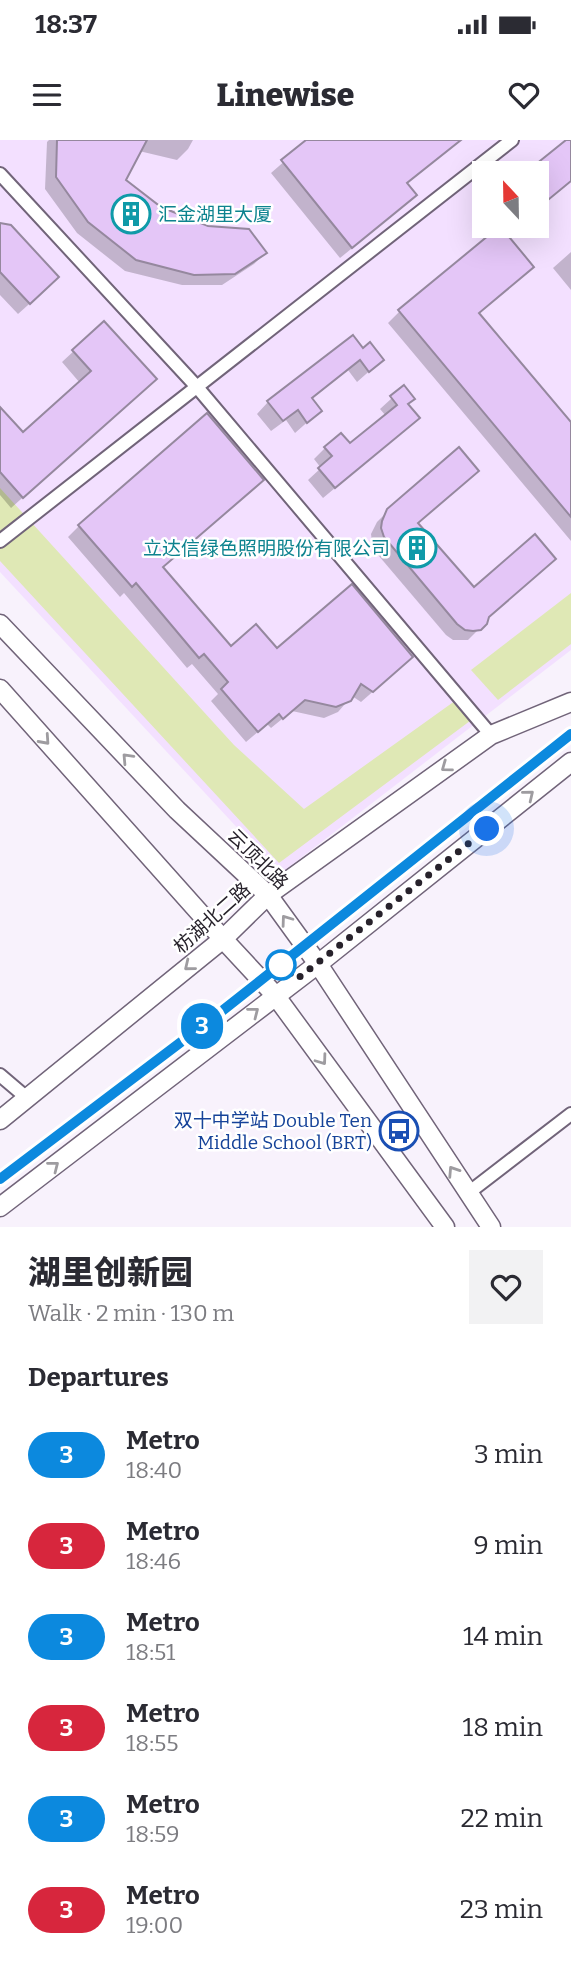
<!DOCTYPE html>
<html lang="en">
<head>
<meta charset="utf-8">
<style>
	body { margin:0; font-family:Bitter,"Noto Sans SC",serif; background:#f2f2f3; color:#2b2b33; height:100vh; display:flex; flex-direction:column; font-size:26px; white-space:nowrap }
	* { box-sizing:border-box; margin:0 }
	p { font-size:23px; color:#7c7c81 }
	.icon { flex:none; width:38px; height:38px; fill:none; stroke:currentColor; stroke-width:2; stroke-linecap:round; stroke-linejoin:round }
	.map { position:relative; height:1087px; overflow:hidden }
	.sheet { display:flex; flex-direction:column; background:#fff; flex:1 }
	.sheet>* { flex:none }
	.badge { padding:0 14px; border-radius:23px; font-size:24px; line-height:46px }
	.needle { width:46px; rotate:338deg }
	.controls { position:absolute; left:472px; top:21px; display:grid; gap:14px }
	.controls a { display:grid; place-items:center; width:77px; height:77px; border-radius:0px; background:#fff; box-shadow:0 7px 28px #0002; font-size:35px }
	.you { position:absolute; width:35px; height:35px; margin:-18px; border:5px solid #fff; border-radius:50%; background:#1a73e8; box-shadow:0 0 0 10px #1a73e833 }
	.map>.badge { position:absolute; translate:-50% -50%; box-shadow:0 0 0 4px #fff }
	h2 { padding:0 28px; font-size:26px; line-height:63px }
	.round { display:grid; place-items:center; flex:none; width:74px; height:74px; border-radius:0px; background:#f2f2f3 }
	.head { display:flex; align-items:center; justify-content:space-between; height:119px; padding:0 28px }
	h1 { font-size:33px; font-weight:800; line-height:52px }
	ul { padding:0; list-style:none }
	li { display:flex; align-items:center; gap:21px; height:91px; padding:0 28px }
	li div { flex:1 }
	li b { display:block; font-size:26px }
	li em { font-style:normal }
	li .badge { min-width:77px; font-weight:700; text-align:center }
	.status { display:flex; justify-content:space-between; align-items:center; height:49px; padding:0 35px; background:#fff; direction:ltr }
	.status svg { height:19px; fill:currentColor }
	header { display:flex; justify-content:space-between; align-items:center; height:91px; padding:0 28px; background:#fff; font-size:32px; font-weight:800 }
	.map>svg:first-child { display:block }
	.built { fill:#f3e0ff; fill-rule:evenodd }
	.green { fill:#dfe8b5 }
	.shadow { fill:#0003 }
	.building { fill:#e4c6f7; stroke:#95889e; stroke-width:2 }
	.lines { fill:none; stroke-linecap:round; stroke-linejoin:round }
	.street-casing { stroke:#716479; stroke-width:16 }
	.secondary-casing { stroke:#716479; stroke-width:21 }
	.street { stroke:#fff; stroke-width:12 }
	.secondary { stroke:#fff; stroke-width:18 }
	.oneway { stroke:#9e9ca0 }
	.line-casing { stroke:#fff; stroke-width:16 }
	.line { stroke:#0c89de; stroke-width:10 }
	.walk { stroke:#27222b; stroke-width:7; stroke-dasharray:0 12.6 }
	.stop-dot { fill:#fff; stroke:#0c89de; stroke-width:3.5 }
	.labels { text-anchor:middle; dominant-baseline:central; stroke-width:5; stroke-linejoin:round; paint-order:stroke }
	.culture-label { font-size:19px; fill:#0d838f; stroke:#fff; text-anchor:start }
	.street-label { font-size:19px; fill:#27222b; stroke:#fff }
	.transit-label { font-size:19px; fill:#164399; stroke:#fff; text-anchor:end }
</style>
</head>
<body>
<div class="status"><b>18:37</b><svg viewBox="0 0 49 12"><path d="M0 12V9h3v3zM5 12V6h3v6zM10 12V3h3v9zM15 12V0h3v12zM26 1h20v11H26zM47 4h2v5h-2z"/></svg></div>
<header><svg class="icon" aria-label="menu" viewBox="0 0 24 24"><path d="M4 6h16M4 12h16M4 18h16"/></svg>Linewise<svg class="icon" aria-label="heart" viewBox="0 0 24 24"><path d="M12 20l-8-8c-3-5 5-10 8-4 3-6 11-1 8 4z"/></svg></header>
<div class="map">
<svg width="571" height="1087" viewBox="0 0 571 1087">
	<rect width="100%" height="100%" fill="#f8f2fc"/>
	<!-- built -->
	<path class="built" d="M0,0H571V510L280,734L0,432ZM485,33H537V86H485Z"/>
	<!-- green -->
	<g class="green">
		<path d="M0,348L234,605L304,669L459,558L474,578L279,723L0,421Z"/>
		<path d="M571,453V504L498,560L471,530Z"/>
	</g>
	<!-- shadow -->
	<g class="shadow">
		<path d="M49,0H193L188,9L177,20L139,11L124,41L160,69L265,113L254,124L222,145H182L125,131L77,93L45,49L47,2Z"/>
		<path d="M309,0H461L406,44L415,55L404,66L340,118L271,33Z"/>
		<path d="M0,85L46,149L18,174L0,155Z"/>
		<path d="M571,112V150L553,128Z"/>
		<path d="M532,127L478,174L571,285V401L388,183L399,172Z"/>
		<path d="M104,183L143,250L11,368L0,355V269L23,295L80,243L62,222Z"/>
		<path d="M363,211L382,220L357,242L348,230L311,259L320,271L295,293L286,280L271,291L257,274L268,262Z"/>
		<path d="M403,248L406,265V289L323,358L308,340L321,328L314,319L325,308L350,306L386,276L380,269Z"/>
		<path d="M389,370L417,384L487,478L485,483L468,500H453L446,495L373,409L371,394L377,382Z"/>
		<path d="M79,386L161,428L231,508L277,511L400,528L361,562L352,556L338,572L324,578L292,571L271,588L267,584L246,602L211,561L218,554L192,524L187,528L124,453L120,457L68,397Z"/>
	</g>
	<!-- building -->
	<g class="building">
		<path d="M57,0H147L126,40L161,67L208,86L249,89L267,113L235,134L194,135L136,120L88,82L56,37Z"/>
		<path d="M306,0H461L407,43L417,55L352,108L281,20Z"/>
		<path d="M566,0H571V41L537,69V33H525Z"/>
		<path d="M0,83L11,85L59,137L30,164L0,132Z"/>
		<path d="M500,86L534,127L479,173L571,282V377L398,170Z"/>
		<path d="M104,181L157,239L23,358L0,332V267L23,292L91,231L72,210Z"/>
		<path d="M353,195L363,208L370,202L384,220L369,232L360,220L312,258L322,271L307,283L298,270L283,281L267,261Z"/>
		<path d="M404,245L415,259L408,264L420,278L335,348L318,328L332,316L324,307L341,293L350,303L397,265L390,256Z"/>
		<path d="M207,273L264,340L163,427L231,506L256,484L277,508L352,444L413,517L373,552L361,544L351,561L336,567L305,560L283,579L279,574L258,592L221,549L228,542L204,514L199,518L136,443L132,447L78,385Z"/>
		<path d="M459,307L479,331L418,383L474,447L535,394L556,419L489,477L487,484L481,490L473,491L465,490L457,484L384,397L381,388L382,381L387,369Z"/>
	</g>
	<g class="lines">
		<defs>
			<g id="street">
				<path d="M0,34L197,247L491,595"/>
				<path d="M0,401L512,0"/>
				<path d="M0,935L27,958"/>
				<path d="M467,1054L571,974"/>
			</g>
			<g id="secondary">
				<path d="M0,484L177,670L268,755L318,824L491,1087"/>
				<path d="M0,549L223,799L275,855L445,1087"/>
				<path d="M0,980L223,799L268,755L491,595L571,562"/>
				<path d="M0,1067L318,824L571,622"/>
			</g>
		</defs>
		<!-- street casing -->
		<use href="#street" class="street-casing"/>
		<!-- secondary casing -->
		<use href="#secondary" class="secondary-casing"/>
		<!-- street -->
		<use href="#street" class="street"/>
		<!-- secondary -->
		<use href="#secondary" class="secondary"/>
	</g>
	<!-- one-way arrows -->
	<defs><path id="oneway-chevron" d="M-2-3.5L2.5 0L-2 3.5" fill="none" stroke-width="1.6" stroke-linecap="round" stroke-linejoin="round" transform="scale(1.75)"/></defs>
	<g class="oneway">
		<use href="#oneway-chevron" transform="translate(45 600) rotate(48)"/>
		<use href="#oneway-chevron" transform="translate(127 618) rotate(-133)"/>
		<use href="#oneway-chevron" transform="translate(446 627) rotate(144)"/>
		<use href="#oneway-chevron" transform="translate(529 655) rotate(-39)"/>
		<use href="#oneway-chevron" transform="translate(286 780) rotate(-126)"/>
		<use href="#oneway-chevron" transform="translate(189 826) rotate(141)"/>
		<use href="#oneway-chevron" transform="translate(254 872) rotate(-38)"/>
		<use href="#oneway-chevron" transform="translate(322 920) rotate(54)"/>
		<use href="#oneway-chevron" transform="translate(54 1026) rotate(-38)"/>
		<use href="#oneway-chevron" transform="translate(453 1031) rotate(-123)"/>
	</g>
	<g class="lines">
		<defs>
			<path id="line" d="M0,1039L222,871L571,594"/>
		</defs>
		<!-- line casing -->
		<use href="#line" class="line-casing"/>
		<!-- line -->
		<use href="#line" class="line"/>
		<!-- walk -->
		<path class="walk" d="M281,825L297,839L487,689"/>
	</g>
	<!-- icons -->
	<defs>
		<symbol id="building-ring" viewBox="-11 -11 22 22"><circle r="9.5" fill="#fff" stroke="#0f9aa8" stroke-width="1.5"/><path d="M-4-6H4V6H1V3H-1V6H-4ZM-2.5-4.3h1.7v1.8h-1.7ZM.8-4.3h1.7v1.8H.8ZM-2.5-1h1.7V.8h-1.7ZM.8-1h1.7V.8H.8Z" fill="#0f9aa8"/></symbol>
		<symbol id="bus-ring" viewBox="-11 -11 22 22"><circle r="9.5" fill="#fff" stroke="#1a4fb4" stroke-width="1.5"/><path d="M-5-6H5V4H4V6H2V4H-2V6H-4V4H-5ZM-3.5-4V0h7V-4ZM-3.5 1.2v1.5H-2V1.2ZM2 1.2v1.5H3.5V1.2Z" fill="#1a4fb4"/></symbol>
	</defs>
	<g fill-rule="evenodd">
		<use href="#building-ring" x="109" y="52" width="44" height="44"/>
		<use href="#building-ring" x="395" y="386" width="44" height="44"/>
		<use href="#bus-ring" x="377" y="969" width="44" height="44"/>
	</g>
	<!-- markers -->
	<circle class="stop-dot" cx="281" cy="825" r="14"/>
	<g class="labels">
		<!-- culture labels -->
		<g class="culture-label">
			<text x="158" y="74">汇金湖里大厦</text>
			<text x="390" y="408" text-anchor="end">立达信绿色照明股份有限公司</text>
		</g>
		<!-- street labels -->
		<g class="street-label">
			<text transform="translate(258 719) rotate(45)">云顶北路</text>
			<text transform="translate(212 778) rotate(-42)">枋湖北二路</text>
		</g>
		<!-- transit labels -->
		<g class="transit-label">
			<text x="372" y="980">双十中学站 Double Ten<tspan x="372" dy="22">Middle School (BRT)</tspan></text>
		</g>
	</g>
</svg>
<div class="controls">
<a><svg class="needle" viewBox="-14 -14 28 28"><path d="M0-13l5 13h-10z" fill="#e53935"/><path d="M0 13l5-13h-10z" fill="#7c7c81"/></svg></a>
</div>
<div class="you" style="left:487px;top:689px"></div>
<b class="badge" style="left:202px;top:886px;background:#0c89de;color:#fff">3</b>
</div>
<section class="sheet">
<div class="head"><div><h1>湖里创新园</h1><p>Walk · 2 min · 130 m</p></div><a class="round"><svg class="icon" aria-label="heart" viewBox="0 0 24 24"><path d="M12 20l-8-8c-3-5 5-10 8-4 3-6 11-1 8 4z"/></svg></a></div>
<h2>Departures</h2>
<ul>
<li><span class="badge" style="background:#0c89de;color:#fff">3</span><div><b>Metro</b><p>18:40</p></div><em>3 min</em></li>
<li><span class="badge" style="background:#d7263d;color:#fff">3</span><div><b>Metro</b><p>18:46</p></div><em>9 min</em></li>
<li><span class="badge" style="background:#0c89de;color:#fff">3</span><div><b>Metro</b><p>18:51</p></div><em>14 min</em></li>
<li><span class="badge" style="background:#d7263d;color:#fff">3</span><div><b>Metro</b><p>18:55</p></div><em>18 min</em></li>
<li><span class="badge" style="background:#0c89de;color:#fff">3</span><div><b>Metro</b><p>18:59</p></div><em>22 min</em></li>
<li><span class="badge" style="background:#d7263d;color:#fff">3</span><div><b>Metro</b><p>19:00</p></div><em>23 min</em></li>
</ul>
</section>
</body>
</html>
